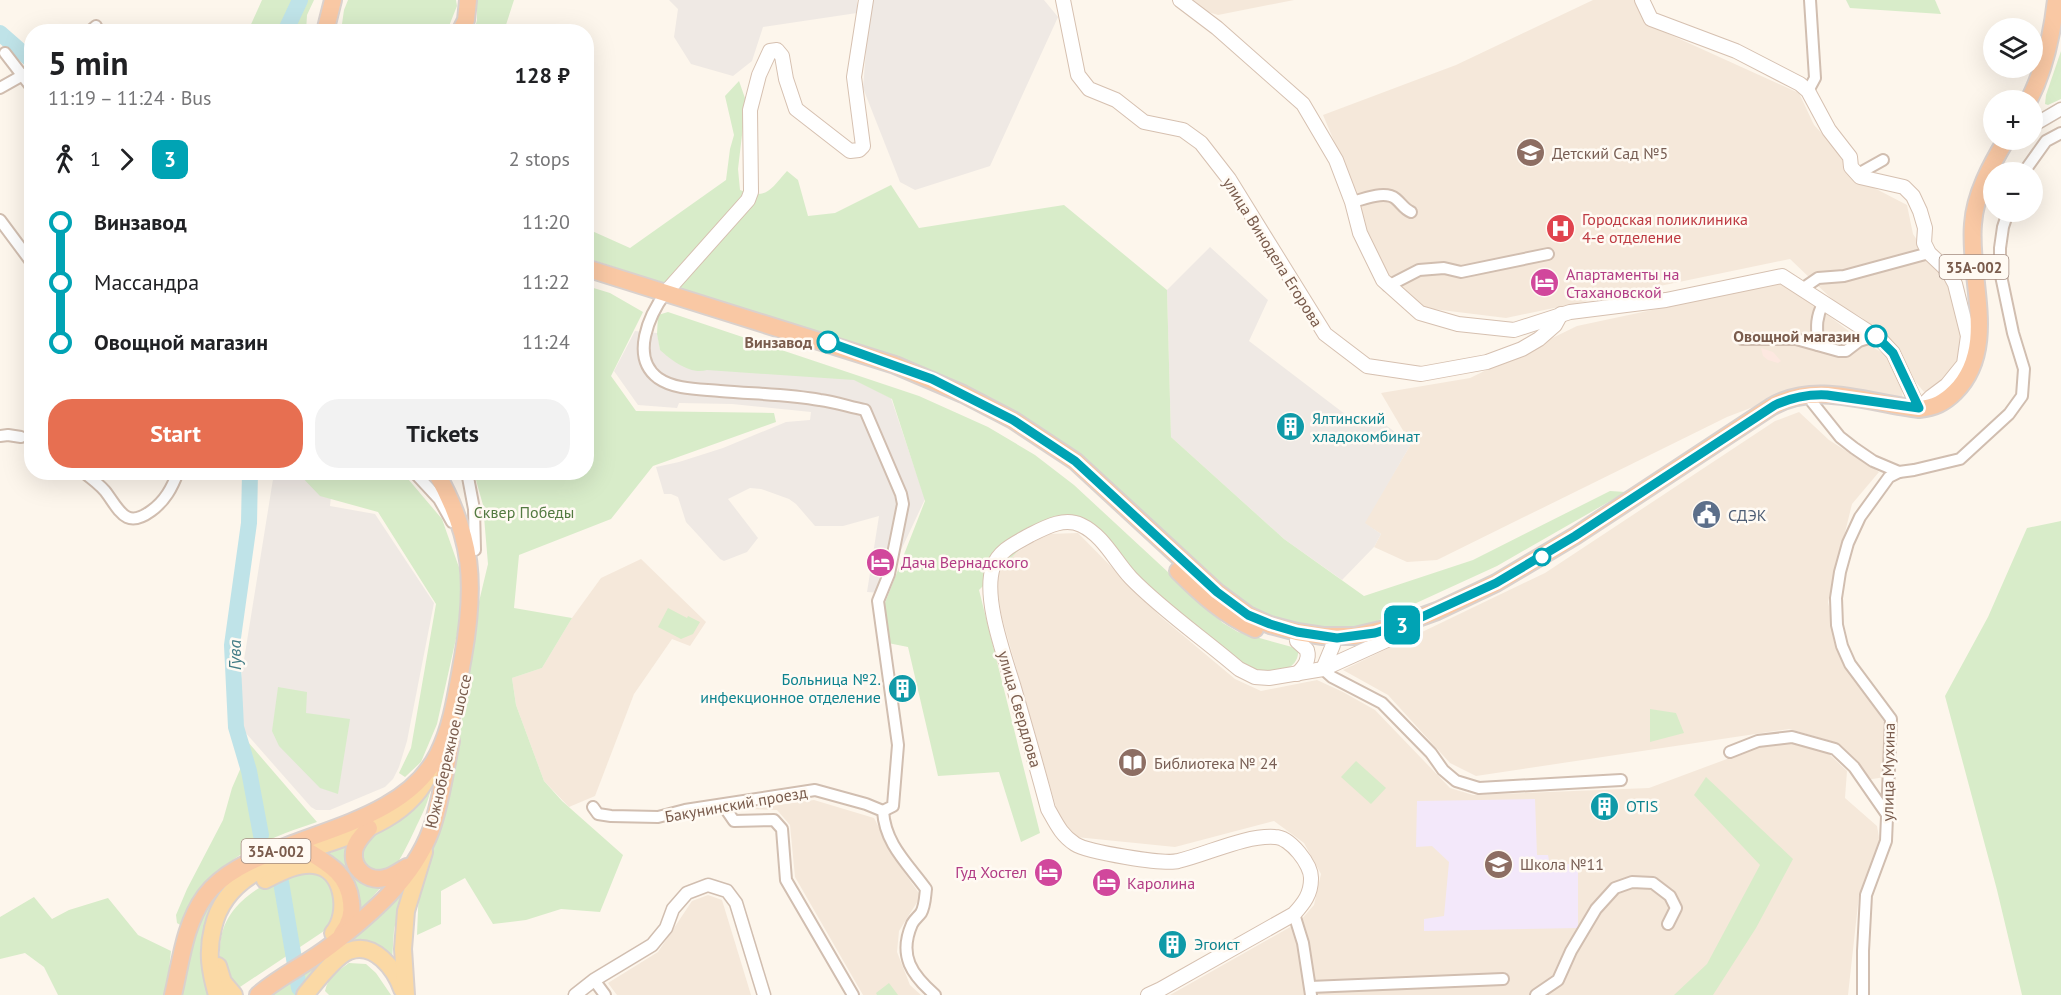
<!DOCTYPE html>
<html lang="en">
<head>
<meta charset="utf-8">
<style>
	body { margin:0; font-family:"PT Sans",sans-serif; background:#f2f2f2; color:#202124; height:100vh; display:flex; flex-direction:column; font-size:22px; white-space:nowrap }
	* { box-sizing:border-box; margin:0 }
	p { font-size:20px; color:#757577 }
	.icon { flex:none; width:33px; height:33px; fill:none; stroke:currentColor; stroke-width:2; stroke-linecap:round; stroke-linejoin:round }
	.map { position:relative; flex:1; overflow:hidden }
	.side { position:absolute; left:24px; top:24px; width:570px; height:456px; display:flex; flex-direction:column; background:#fff; border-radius:24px; box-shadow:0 6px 24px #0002 }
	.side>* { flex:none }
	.badge { padding:0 12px; border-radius:9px; font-size:21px; line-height:39px }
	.fabs { position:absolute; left:1983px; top:18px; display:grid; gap:12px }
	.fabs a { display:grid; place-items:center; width:60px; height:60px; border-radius:50%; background:#fff; box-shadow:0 6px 24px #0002; font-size:30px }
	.map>.badge { position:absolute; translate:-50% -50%; box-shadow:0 0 0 3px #fff }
	.legs { display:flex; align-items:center; gap:9px; height:66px; padding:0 24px; font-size:20px }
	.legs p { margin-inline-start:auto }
	.summary { display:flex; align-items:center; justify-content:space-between; height:102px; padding:0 24px }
	h1 { font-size:33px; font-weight:700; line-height:45px }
	.button { display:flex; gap:12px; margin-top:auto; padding:12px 24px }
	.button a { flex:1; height:69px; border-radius:24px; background:#e76f51; color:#fff; font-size:24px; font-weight:700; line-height:69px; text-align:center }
	.button a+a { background:#f2f2f2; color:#202124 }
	ul { padding:0 24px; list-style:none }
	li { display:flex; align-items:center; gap:21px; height:60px; font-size:22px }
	li i { display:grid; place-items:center; width:9px; height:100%; margin:0 8px; background:currentColor }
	li i::after { content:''; width:15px; height:15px; margin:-8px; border:4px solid; border-radius:50%; background:#fff }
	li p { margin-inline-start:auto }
	li:first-child i { background:linear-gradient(#0000 50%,currentColor 0) }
	li:last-child i { background:linear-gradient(currentColor 50%,#0000 0) }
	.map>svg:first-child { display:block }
	.residential { fill:#f5e8da }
	.commercial { fill:#fde8e0 }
	.industrial { fill:#efe9e4 }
	.education { fill:#f3e8fa }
	.green { fill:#d8ecc9 }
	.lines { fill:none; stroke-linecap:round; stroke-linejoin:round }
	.river { stroke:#bfe3e8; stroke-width:16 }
	.minor-casing { stroke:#d1beb0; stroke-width:14 }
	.tertiary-casing { stroke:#d1beb0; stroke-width:15 }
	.secondary-casing { stroke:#d6c0b0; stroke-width:16 }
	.primary-casing { stroke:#dad1cd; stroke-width:20 }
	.trunk-casing { stroke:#dad1cd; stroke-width:20 }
	.minor { stroke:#fff; stroke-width:10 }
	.tertiary { stroke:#fff; stroke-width:12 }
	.secondary { stroke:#fff; stroke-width:14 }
	.primary { stroke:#fbd9a5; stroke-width:16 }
	.trunk { stroke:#f9c8a4; stroke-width:16 }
	.line-1-casing { stroke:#fff; stroke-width:14 }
	.line-1 { stroke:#00a3b4; stroke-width:9 }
	.stop-1-dot { fill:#fff; stroke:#00a3b4; stroke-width:3 }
	.labels { text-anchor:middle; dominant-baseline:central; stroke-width:5; stroke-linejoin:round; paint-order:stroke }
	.shield { fill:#fffaf3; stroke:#a28b7f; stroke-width:1.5 }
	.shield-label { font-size:15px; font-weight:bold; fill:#7a5c4d }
	.education-label { font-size:16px; fill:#785e54; stroke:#fffaf3; text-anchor:start }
	.health-label { font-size:16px; fill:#be3a42; stroke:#fffaf3; text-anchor:start }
	.street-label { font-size:16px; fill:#7a5c4d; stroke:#fffaf3 }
	.hotel-label { font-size:16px; fill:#b23c85; stroke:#fffaf3; text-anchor:start }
	.stop-label { font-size:16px; font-weight:bold; fill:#7a5c4d; stroke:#fffaf3; text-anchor:end }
	.culture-label { font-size:16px; fill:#0d838f; stroke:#fffaf3; text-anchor:start }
	.park-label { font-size:16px; fill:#537a41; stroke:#fffaf3 }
	.service-label { font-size:16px; fill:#4e5e75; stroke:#fffaf3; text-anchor:start }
	.water-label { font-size:18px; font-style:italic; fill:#437c86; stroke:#fffaf3 }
</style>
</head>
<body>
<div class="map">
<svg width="2061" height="995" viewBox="0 0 2061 995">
	<rect width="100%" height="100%" fill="#fdf6ec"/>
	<!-- residential -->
	<g class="residential">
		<path d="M1187,0H1294L1218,15L1199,9Z"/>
		<path d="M1593,0H1636L1651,26L1799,93L1814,125L1837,150L1855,178L1907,205L1913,234L1948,287L1964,329L1962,357L1947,378L1924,392L1905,369L1891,341L1861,317L1835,302L1790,259L1506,318L1425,308L1383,279L1372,249L1356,193L1323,115L1456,65Z"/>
		<path d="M1784,282L1862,341L1888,356L1901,380L1903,403L1806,387L1727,417L1437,560L1407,562L1374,547L1381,534L1364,523L1411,444L1381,393L1470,378L1577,326Z"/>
		<path d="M1799,412L1829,440L1879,472L1852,504L1828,602L1840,656L1886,725L1885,777L1866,780L1853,759L1838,743L1789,729L1476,776L1450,763L1388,695L1343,670L1545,573L1775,421Z"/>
		<path d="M1078,533L1161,617L1235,679L1261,691L1317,680L1343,692L1375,710L1450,788L1473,795L1649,788L1778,740L1796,743L1829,754L1847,771L1845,798L1877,826L1880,843L1872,870L1859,895L1848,995H1170L1299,922L1314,905L1321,874L1304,843L1274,821L1175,847L1076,837L1062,828L1002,618L996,584L1001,562L1047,534Z"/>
		<path d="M641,559L706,622L690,646L672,639L634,694L595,796L569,807L544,781L516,705L512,678L542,668L572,618L601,578Z"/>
		<path d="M814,800L874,818L897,862L921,896L899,931L897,952L910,985L921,995H863L795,877L790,825L777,810L750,809Z"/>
		<path d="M708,895L722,900L751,995H617L608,983L658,952L692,901Z"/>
	</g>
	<!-- commercial -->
	<path class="commercial" d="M1761,348L1773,352L1781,361L1778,363L1768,360L1763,356Z"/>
	<!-- industrial -->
	<g class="industrial">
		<path d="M669,0H857V13L763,27L752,61L733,76L691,64L674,37L678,9Z"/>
		<path d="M870,0H1044L1058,17L990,166L915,190L900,182L863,88Z"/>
		<path d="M1210,247L1268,300L1249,341L1354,421L1375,417L1411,444L1365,523L1381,534L1374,547L1342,580L1284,539L1171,437L1167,290Z"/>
		<path d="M635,331L657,333L660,349L707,369L854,379L891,398L925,499L881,593L867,592L879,516L843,526H815L796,504L789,499L761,489L750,488L728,499L758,538L747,552L724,561L720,559L686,522L678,497L671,494H664L656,467L679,462L723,448L786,422L810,420L811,412L732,404L679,403L677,408L638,405L614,371Z"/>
		<path d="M274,473H307L333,477L330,506L375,514L434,603L407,741L399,767L393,779L385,787L330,810H316L311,807L244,731L239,723L238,697Z"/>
	</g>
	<!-- education -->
	<path class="education" d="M1535,799L1537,855H1548L1550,866L1578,863V928L1424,931V919L1444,916L1449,862L1432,846L1416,847L1417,801Z"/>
	<!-- green -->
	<g class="green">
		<path d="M262,0H314L307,15L306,31H248Z"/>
		<path d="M348,0H456L457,6L447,31H341L344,10Z"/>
		<path d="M477,0H514L504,31H474L477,20Z"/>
		<path d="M1846,0H1935L1941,14L1850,8Z"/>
		<path d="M2061,51V99L2048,105L2045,104L2046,95Z"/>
		<path d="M739,81L746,101L738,169L740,190C767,200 770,190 787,171L798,180L808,216L835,213L891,185L919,228L1064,205L1167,290L1171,437L1284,539L1364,596L1473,560L1610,491L1626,492L1497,566L1353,632L1304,628L1258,615L1212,583L1097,474L926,371L587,258V232L592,231L630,248L726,180L730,149L734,135L725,96Z"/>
		<path d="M587,286L610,293L643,312L611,376L636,411L774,413L776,422L653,466L611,519L519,555L514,608L572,618L542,668L512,678L516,705L544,781L562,801L623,855L600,912L561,909L526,920L493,924L465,878L441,891V924L417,935L419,886L456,759L477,610L488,564L483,505L474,473L586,472Z"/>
		<path d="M668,312L919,396L988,427L1035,455L1074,485L1223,623L1238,632L1292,647L1298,650C1300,672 1270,675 1254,672L1139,581L1078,519L1064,515L1051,518L979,590L1040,833L1021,842L999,772L938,776L908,647L888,643L883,608L925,501L892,399L854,380L707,370C691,375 672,361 660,350L657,334L658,315Z"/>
		<path d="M298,473H403L442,519L462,576L463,607L437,724L421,762L405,777L399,773L411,748L436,604L378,512L320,496Z"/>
		<path d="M2061,521V995H2022L1997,890L1945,696L1988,617L2027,528Z"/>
		<path d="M668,608L687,618L688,616L700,622L693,634L681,639L658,627Z"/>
		<path d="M278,687L307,692L306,713L350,719L338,794L320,788L279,746L272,731Z"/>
		<path d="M1650,709L1676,713L1684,733L1650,742Z"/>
		<path d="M241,734L317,822C276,836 233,850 206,886C197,898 190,913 182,926L177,923L176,915L187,889L223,820L232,788L242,765Z"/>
		<path d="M1356,761L1386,788L1371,804L1341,777Z"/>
		<path d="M1706,777L1793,859L1756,928L1713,995H1674L1707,964L1760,865L1694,795Z"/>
		<path d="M432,783C430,798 423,813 416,827C399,864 386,885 356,914L328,854L359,840L424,795Z"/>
		<path d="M292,855L214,909L209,995H181C188,954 200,895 240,875C256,866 275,862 292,855Z"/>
		<path d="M293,871L323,872L338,892L333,925L237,989C233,983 226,977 223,971C219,965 220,955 220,948C221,906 259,885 293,871Z"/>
		<path d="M403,885L394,930L392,961L385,954L332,958L296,995H270L311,967Z"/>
		<path d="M34,897L52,919L69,910L108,898L138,935L171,951L166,995H58L44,967L25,953L0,959V917Z"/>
		<path d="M349,963L366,964L376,973L391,995H329L325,991C328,977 338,971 349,963Z"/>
		<path d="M889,983L898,995H877L876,993Z"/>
	</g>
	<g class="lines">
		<!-- river -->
		<g class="river">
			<path d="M285,32L300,0"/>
			<path d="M0,33L32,61"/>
			<path d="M250,472L249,523L232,645L236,727L249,771L261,835"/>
			<path d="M281,882L299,988"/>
		</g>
		<defs>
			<g id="minor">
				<path d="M89,32L96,26"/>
				<path d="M5,53L32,88"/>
				<path d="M0,88L32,70"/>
				<path d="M1808,91L1815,78L1810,0"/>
				<path d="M2024,172L2046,141L2061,133"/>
				<path d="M1858,174L1883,160"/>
				<path d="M1352,202C1365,199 1385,190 1396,199C1402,204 1404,209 1411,212"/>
				<path d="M0,220L32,263"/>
				<path d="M1388,286L1419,270L1444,268L1461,272L1548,254"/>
				<path d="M1802,289L1818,278L1844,276L1929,253"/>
				<path d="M666,292C649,315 630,357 658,378C675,390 700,389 720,391C753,394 787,394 820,400C835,402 850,407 865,410L901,494L903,504L889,574L878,601L898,745L893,806L883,811"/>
				<path d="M1742,339H1796L1839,351H1846L1859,341L1875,336"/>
				<path d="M1818,345C1817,329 1815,319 1823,304"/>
				<path d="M1812,402L1840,437L1854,448L1873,461L1899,472L1914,470L1960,459L2009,414L2022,396L2024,369L2013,333L2000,271V248L2003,227L2008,212"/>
				<path d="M0,436L8,435L21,437"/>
				<path d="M83,472C91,478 99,484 105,491C119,509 125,530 151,511C165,501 172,488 178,472"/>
				<path d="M414,472L439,499L452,522"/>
				<path d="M467,472L474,509L475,550"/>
				<path d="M1323,669L1332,677L1382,703L1431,753L1443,770L1456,781L1479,788L1621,780"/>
				<path d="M1730,752L1758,741L1792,737L1835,749L1854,767L1888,816"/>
				<path d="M723,805L734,821L774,820L782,829L786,880L853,995"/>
				<path d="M593,807L598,814L611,816L658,817L685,810L815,790L866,804L883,811C885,844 908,864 926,889C925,897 925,906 921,913C918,917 914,920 912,924C898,956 912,975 935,995"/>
				<path d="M1294,914L1303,943L1311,995"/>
				<path d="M594,980L605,995"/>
				<path d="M1310,987L1503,979"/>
				<path d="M1536,995L1558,980L1571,951L1596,909L1615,888L1632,882L1653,883L1670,896L1676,908L1668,924"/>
				<path d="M1863,995V951L1866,895L1886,841L1891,719L1850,664L1842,646L1837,625L1836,598L1840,572L1848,543L1860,517L1889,477L1899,472"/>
			</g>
			<g id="tertiary">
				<path d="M2032,126L2061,109"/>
				<path d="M575,995L594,980L652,945L666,928L673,909L687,893L708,885L727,891L736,903L764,995"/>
			</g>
			<g id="secondary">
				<path d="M1063,0L1078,75L1089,89L1116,100L1144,122L1183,130L1201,143L1229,179L1325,334L1367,366L1421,374L1487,362L1522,349L1539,339L1555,325L1561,314"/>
				<path d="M1180,0L1217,28L1303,104L1336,160L1352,202L1360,233L1383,280L1420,313L1458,324L1514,330L1570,312L1666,300L1782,276L1881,340L1893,353L1919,409L1931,397L1947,385L1964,364L1968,336L1955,284L1948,271L1929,253L1924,243L1925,228L1920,211L1913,196L1904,187L1860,177L1851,167L1850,157L1829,130L1808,91L1800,84L1736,51L1651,19L1642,0"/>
				<path d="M666,292L748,200L751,192L750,110L759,75L770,51L777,50L782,56L786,79L796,109L850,151L859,150L863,146L854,77L866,0"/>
				<path d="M1297,641L1307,650C1310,660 1304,667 1297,674"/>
				<path d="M1323,669L1333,645"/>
				<path d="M1148,995L1161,989L1294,914C1304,903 1311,894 1311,879C1312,865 1290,837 1275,837C1245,835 1208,854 1178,861C1165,865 1087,852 1075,844C1061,835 1056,823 1048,809C1038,771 1027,733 1016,695C1007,662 982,600 993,567C999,550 1016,543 1030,535C1046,527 1064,517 1081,525C1103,535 1115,561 1131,578C1163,611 1203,638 1239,669L1255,677L1269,678L1323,669L1387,640"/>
			</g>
			<g id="primary">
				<path d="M265,880C279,873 297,863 314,865C344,868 350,914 333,933"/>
				<path d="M218,966L223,982L234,995"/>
				<path d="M217,995C210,971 207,952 213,928C234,831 394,863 431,769"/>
				<path d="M305,995C315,983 335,956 349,951C374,941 395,969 402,989"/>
				<path d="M406,995L403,949L406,911L424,852"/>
			</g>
			<g id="trunk">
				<path d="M325,32L333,0"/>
				<path d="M460,32L466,20L468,0"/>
				<path d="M2029,100C2045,69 2052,35 2056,0"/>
				<path d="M586,268L895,365L963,394L1013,420L1075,461L1217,592L1248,615L1270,625L1297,632L1323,636H1355L1393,627L1437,611L1496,583L1575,536L1771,407C1815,380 1872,404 1919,409C1935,407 1944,403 1955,392C1999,348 1968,279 1973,224C1975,194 1991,165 2006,140"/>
				<path d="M1178,571C1202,595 1224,615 1255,629"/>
				<path d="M369,828C363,835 355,842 354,852C352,870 369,882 385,878C392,877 400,871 407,867"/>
				<path d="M306,850C329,864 348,874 351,902C353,914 349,925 342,934"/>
				<path d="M173,995C181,962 184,925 205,896C222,873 252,860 277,850C332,827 409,812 438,754C453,724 457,689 463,657C476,583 473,538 436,472"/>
				<path d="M258,995C280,976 307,964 330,946C370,915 413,879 431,830C441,802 445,770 451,741"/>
			</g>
		</defs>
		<!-- minor casing -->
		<use href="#minor" class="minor-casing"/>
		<!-- tertiary casing -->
		<use href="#tertiary" class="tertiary-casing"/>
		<!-- secondary casing -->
		<use href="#secondary" class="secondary-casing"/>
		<!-- primary casing -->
		<use href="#primary" class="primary-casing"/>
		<!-- trunk casing -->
		<use href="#trunk" class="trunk-casing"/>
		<!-- minor -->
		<use href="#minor" class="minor"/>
		<!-- tertiary -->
		<use href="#tertiary" class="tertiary"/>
		<!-- secondary -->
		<use href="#secondary" class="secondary"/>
		<!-- primary -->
		<use href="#primary" class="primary"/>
		<!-- trunk -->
		<use href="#trunk" class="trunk"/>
	</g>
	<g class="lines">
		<defs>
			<path id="line-1" d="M828,342L932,379L1013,420L1075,461L1217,592L1248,615L1270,624L1297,632L1337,638L1375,633L1413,621L1496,583L1575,536L1775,405C1793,397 1808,394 1827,395L1919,408L1893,353L1876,336"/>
		</defs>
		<!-- line-1 casing -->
		<use href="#line-1" class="line-1-casing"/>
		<!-- line-1 -->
		<use href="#line-1" class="line-1"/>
	</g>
	<!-- icons -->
	<defs>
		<symbol id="school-disc" viewBox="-11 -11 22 22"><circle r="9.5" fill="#8d6e63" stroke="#fffaf3"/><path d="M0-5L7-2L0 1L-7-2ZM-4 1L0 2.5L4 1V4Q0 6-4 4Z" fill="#fff"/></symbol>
		<symbol id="hospital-disc" viewBox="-11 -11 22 22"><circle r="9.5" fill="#e0444e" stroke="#fffaf3"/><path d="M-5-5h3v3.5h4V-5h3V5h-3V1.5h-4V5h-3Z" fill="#fff"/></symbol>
		<symbol id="hotel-disc" viewBox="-11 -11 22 22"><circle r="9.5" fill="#d1479c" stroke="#fffaf3"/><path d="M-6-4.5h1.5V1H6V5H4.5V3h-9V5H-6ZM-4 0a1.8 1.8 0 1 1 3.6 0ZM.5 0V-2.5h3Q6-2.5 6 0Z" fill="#fff"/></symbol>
		<symbol id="building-disc" viewBox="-11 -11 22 22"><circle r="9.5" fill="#0f9aa8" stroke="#fffaf3"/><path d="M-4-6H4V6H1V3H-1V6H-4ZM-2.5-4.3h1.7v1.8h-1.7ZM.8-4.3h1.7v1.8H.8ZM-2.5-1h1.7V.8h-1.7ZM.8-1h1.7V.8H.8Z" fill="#fff"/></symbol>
		<symbol id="civic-disc" viewBox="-11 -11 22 22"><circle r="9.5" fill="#5c6f8a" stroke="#fffaf3"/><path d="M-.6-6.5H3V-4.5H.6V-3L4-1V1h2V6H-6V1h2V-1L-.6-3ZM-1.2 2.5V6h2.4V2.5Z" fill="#fff"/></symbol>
		<symbol id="library-disc" viewBox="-11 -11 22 22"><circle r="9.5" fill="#8d6e63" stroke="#fffaf3"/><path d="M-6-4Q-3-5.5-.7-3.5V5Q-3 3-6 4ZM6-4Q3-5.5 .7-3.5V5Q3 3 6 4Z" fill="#fff"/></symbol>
	</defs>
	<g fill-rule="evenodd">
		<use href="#school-disc" x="1514" y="136" width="33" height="33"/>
		<use href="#hospital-disc" x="1544" y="212" width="33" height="33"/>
		<use href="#hotel-disc" x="1528" y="266" width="33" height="33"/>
		<use href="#building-disc" x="1274" y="410" width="33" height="33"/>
		<use href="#civic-disc" x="1690" y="498" width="33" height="33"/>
		<use href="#hotel-disc" x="864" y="546" width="33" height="33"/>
		<use href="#building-disc" x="886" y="672" width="33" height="33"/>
		<use href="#library-disc" x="1116" y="746" width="33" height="33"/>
		<use href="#building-disc" x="1588" y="790" width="33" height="33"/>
		<use href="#school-disc" x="1482" y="848" width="33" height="33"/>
		<use href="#hotel-disc" x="1032" y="856" width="33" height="33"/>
		<use href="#hotel-disc" x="1090" y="866" width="33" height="33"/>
		<use href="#building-disc" x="1156" y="928" width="33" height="33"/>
	</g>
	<!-- markers -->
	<g class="stop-1-dot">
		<circle cx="1876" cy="336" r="10"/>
		<circle cx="828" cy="342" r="10"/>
		<circle cx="1542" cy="557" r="8"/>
	</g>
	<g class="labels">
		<!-- shield labels -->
		<g class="shield">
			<rect x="1939.5" y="255" width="69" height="24" rx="4.5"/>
			<rect x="241.5" y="839" width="69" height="24" rx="4.5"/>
		</g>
		<g class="shield-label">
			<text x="1974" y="267">35А-002</text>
			<text x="276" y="851">35А-002</text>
		</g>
		<!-- education labels -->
		<g class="education-label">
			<text x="1552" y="153">Детский Сад №5</text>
			<text x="1154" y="763">Библиотека № 24</text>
			<text x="1520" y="864">Школа №11</text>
		</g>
		<!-- health labels -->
		<g class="health-label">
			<text x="1582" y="219">Городская поликлиника<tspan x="1582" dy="18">4-е отделение</tspan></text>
		</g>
		<!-- street labels -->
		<g class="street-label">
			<text transform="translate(1273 252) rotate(58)">улица Винодела Егорова</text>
			<text transform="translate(1020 709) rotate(74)">улица Свердлова</text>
			<text transform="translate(448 751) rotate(-77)">Южнобережное шоссе</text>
			<text transform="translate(1888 772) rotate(-89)">улица Мухина</text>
			<text transform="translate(736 804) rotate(-10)">Бакунинский проезд</text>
		</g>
		<!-- hotel labels -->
		<g class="hotel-label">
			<text x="1566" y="274">Апартаменты на<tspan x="1566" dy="18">Стахановской</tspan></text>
			<text x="901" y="562">Дача Вернадского</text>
			<text x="1027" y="872" text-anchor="end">Гуд Хостел</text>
			<text x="1127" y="883">Каролина</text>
		</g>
		<!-- stop labels -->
		<g class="stop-label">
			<text x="1860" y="336">Овощной магазин</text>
			<text x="812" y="342">Винзавод</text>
		</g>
		<!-- culture labels -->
		<g class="culture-label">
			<text x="1312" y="418">Ялтинский<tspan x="1312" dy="18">хладокомбинат</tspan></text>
			<text x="881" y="679" text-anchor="end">Больница №2.<tspan x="881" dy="18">инфекционное отделение</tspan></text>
			<text x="1626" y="806">OTIS</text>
			<text x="1194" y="944">Эгоист</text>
		</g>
		<!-- park labels -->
		<g class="park-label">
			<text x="524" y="512">Сквер Победы</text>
		</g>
		<!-- service labels -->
		<g class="service-label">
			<text x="1728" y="515">СДЭК</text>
		</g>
		<!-- water labels -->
		<g class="water-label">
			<text transform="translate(234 655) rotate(-90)">Гува</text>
		</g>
	</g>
</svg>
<div class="fabs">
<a><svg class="icon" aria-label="layers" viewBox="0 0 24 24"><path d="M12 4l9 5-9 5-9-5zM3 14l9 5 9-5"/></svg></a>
<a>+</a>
<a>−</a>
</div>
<b class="badge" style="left:1402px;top:625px;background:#00a3b4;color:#fff">3</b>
<section class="side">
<div class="summary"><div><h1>5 min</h1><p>11:19 – 11:24 · Bus</p></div><b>128 ₽</b></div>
<div class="legs"><svg class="icon" aria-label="walk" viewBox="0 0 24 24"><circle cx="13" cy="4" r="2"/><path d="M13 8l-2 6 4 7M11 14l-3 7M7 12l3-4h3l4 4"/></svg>1<svg class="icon" aria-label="forward" viewBox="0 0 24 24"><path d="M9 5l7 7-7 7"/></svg><b class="badge" style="background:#00a3b4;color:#fff">3</b><p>2 stops</p></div>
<ul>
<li><i style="color:#00a3b4"></i><b>Винзавод</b><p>11:20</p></li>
<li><i style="color:#00a3b4"></i><span>Массандра</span><p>11:22</p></li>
<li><i style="color:#00a3b4"></i><b>Овощной магазин</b><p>11:24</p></li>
</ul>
<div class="button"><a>Start</a><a>Tickets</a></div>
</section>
</div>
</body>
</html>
